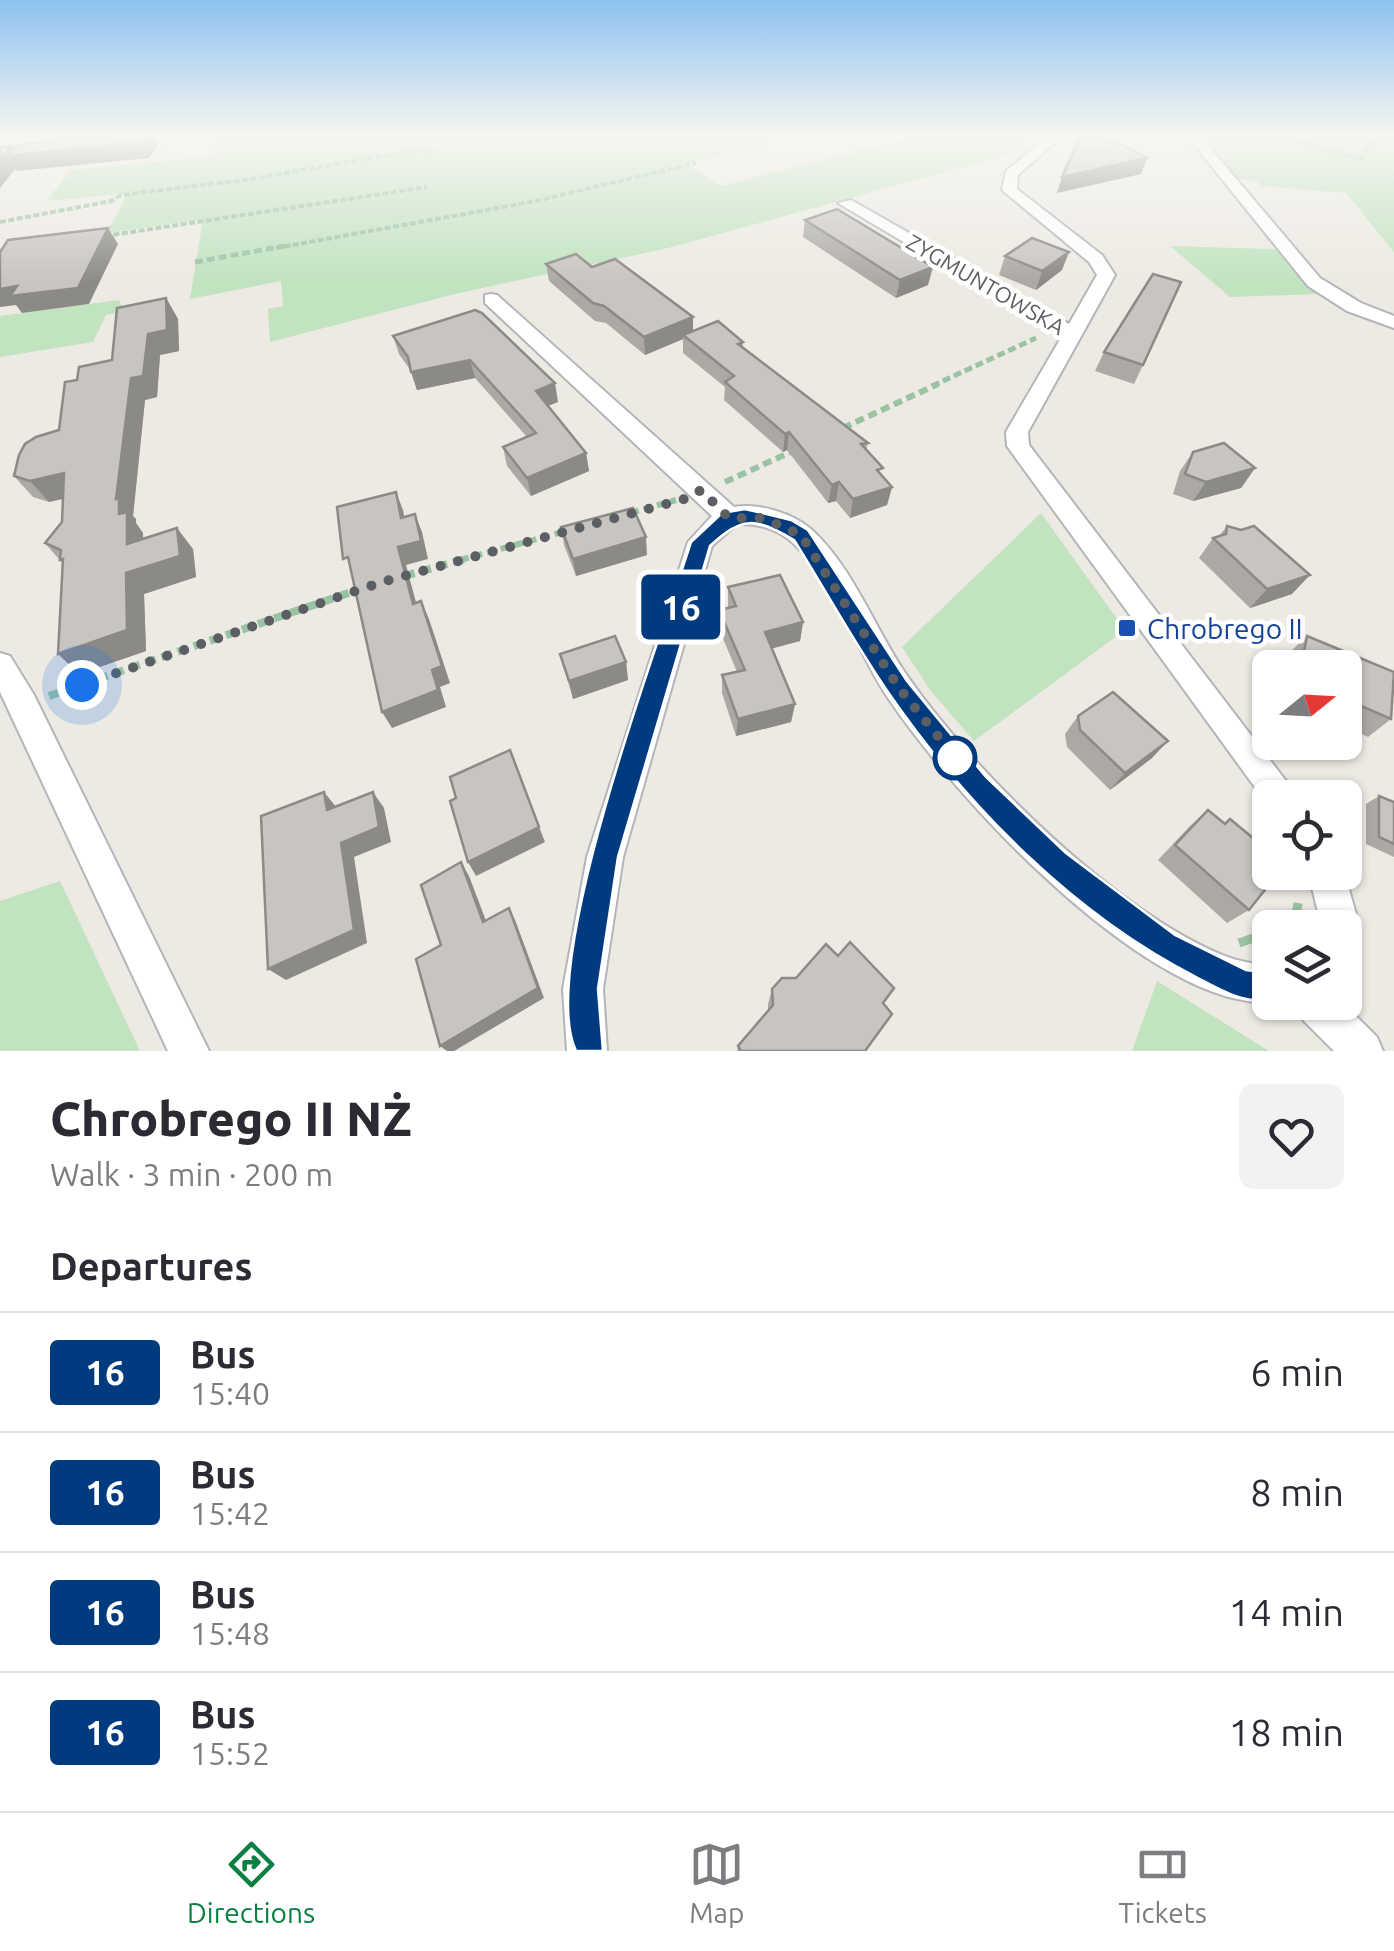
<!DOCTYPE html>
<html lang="en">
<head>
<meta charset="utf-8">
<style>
	body { margin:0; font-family:Ubuntu,sans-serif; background:#f2f2f3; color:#2b2b33; height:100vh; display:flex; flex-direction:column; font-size:38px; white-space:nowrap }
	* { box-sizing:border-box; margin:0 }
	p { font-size:32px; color:#7c7c81 }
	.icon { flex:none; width:55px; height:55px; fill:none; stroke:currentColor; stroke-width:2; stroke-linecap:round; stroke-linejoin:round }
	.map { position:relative; height:1051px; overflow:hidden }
	.drawer { display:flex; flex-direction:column; background:#fff; flex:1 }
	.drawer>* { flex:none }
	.badge { padding:0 20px; border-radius:8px; font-size:35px; line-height:65px }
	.needle { width:65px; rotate:72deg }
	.controls { position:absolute; left:1252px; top:650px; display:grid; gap:20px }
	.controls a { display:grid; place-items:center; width:110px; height:110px; border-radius:15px; background:#fff; box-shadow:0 2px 8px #0004; font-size:50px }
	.you { position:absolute; width:50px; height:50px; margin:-25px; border:8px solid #fff; border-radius:50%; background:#1a73e8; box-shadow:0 0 0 15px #1a73e833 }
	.map>.badge { position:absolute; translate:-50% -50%; box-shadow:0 0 0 5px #fff }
	h2 { padding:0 50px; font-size:38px; line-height:90px }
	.round { display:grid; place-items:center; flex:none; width:105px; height:105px; border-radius:15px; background:#f2f2f3 }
	.summary { display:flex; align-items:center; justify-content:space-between; height:170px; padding:0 50px }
	h1 { font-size:48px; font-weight:800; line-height:75px }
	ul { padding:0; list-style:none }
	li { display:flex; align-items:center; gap:30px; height:120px; padding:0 50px; border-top:2px solid #e1e1e2 }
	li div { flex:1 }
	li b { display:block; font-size:38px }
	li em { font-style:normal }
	li .badge { min-width:110px; font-weight:700; text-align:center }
	.dock { display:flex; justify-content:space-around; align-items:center; height:140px; border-top:2px solid #e1e1e2; background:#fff; font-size:28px; color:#7c7c81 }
	.dock a { display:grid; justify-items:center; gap:5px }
	.dock .current { color:#0b8043 }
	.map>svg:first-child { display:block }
	.green { fill:#c1e3c0 }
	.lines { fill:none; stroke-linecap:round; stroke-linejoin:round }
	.lane-casing { stroke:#b3b5b9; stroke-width:4 }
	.street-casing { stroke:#b3b5b9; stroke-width:4 }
	.path-far4 { stroke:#9ac3a4; stroke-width:4; stroke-dasharray:6 2.5; stroke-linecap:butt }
	.path-far3 { stroke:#9ac3a4; stroke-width:5; stroke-dasharray:8 4; stroke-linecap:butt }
	.path-far2 { stroke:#9ac3a4; stroke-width:6; stroke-dasharray:9 5; stroke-linecap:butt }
	.path-far1 { stroke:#9ac3a4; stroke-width:8; stroke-dasharray:11 6; stroke-linecap:butt }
	.path { stroke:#9ac3a4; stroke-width:9; stroke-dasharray:15 8; stroke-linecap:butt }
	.lane { fill:#fff; fill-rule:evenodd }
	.street { fill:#fff; fill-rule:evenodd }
	.wall { fill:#aca9a5 }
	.shaded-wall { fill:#8c8a86 }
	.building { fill:#c8c5c0; stroke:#8c8a86; stroke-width:2.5 }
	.line { fill:#003b80; stroke:#fff; stroke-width:2.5 }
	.walk { stroke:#5b5e62; stroke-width:10; stroke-dasharray:0 18 }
	.transit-dot { fill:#1a4fb4; stroke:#fff; stroke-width:4 }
	.stop-dot { fill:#fff; stroke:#003b80; stroke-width:5 }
	.labels { text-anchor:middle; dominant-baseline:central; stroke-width:9; stroke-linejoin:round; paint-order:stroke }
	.far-street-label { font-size:22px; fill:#5b5e62; stroke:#fff }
	.transit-label { font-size:28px; fill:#164399; stroke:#fff; text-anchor:start }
</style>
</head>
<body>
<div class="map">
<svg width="1394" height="1051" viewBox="0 0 1394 1051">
	<rect width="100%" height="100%" fill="#edeae3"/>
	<!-- green -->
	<g class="green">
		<path d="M219,136H793L686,164L721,186L916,136H1033L1014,153L668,248L455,294L270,342L268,309L283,306L281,281L190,299L203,219L107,233L128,193L47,201L70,170L210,157Z"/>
		<path d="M1201,136H1394V252L1346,193L1261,186L1258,181L1236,179Z"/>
		<path d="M1170,246L1276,249L1318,294L1230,297Z"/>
		<path d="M119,300L124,311L106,315L93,342L0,357V316Z"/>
		<path d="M1041,513L1125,630L974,741L930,690L902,647Z"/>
		<path d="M60,881L140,1051H0V901Z"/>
		<path d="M1157,981L1269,1051H1132Z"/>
	</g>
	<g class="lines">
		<defs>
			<path id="lane" d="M188,136H207L204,138L142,144L139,142Z"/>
			<g id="street">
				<path d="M1048,136H1062L1018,175L1017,189L1102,255L1115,275L1028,432L1029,445L1299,798H1270V808L1007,446L1006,432L1062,336L838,203L851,200L1069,324L1097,275L1089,262L1002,190L1006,171Z"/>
				<path d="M1187,136H1200L1320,278L1361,303L1394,316V328L1347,311L1308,286Z"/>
				<path d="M491,294L497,295L734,507C759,503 793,513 812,530C855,570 875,630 908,677C973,771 1118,914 1225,956C1239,962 1255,963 1270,967V1002H1277L1270,1005C1255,1002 1240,1000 1225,996C1109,961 955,797 888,698C855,649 837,584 793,543C778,529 757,523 737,524L712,546L623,857L603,989L607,1051H567L563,989L587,857L688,542L712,516L485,303V295Z"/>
				<path d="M0,653L10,656L34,695L209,1051H168L0,692Z"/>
				<path d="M1308,872H1344L1360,928L1354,941L1345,945V928H1322Z"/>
				<path d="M1293,1002H1342L1377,1037L1383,1051H1334L1299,1016Z"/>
			</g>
		</defs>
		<!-- lane casing -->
		<use href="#lane" class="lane-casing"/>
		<!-- street casing -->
		<use href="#street" class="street-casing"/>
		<!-- path-far4 -->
		<g class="path-far4">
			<path d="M1277,136L1360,159L1377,136"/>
			<path d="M0,222L111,201L121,195L251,179L417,150L436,152"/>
			<path d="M105,236L427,187"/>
			<path d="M276,248L536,201L696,163"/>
		</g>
		<!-- path-far3 -->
		<g class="path-far3">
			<path d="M195,262L290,245"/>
			<path d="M932,386L1036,338"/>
		</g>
		<!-- path-far2 -->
		<g class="path-far2">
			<path d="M843,428L938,384"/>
			<path d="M725,482L795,450"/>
			<path d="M630,513L676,500"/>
			<path d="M460,560L570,530"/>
		</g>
		<!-- path-far1 -->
		<g class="path-far1">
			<path d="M404,576L469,558"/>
			<path d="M49,696L363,588"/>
		</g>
		<!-- path -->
		<g class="path">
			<path d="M1278,928L1297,910L1298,903"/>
			<path d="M1239,943L1270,932"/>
		</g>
		<!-- lane -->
		<use href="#lane" class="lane"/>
		<!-- street -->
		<use href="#street" class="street"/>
	</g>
	<!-- wall -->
	<g class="wall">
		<path d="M805,220L928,285L896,298L803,237Z"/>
		<path d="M1005,256L1062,270L1036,290L999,275Z"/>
		<path d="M546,264L592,267L693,331L743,342V348L868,443L866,450L881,475L892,487L887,505L850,518L836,501L828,503L787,450L783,452L724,400L725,387L683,353V339L645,355L606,323L595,321L549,281Z"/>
		<path d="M166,298L178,319L179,351L160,355L157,397L145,400L133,516L136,519V523L143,533V539L193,549L196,577L144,594L146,651L79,674L63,564L45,543L62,522L63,499L49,502L33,497L14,476L59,430L77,380L112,360Z"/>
		<path d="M475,310L558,402L548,406L586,453L589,471L531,496L507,466L503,447L527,437L475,378L417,390L411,371L399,354L393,336Z"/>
		<path d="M1104,352L1143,365L1134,384L1095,371Z"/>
		<path d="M1193,452L1255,468L1241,488L1193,501L1173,494L1180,471Z"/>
		<path d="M1227,526L1292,594L1250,608L1199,558L1213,538L1219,536Z"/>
		<path d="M561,527L647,555L576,576L564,545Z"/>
		<path d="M728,587L803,622L800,641L771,648L795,704L791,722L736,736L722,693V675L737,672L719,629V610L728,608Z"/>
		<path d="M1307,636L1394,672L1391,719L1368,737L1345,726V668H1286L1288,654Z"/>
		<path d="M560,654L626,662L628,680L573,699Z"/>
		<path d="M1078,716L1152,758L1110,790L1067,747L1065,734Z"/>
		<path d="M1379,796L1394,802V857L1366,844V804Z"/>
		<path d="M1208,810L1224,824L1230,819L1260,854L1249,910L1227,923L1158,860L1190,826Z"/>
		<path d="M772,989L883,1003L865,1051H737L738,1046L768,1011V1004Z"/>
	</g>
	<!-- shaded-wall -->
	<g class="shaded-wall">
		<path d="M59,136H153L158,146L149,158L16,171L15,169L0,188V160L12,146L17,154L43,146L38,137Z"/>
		<path d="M1147,158L1141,174L1057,193L1062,177Z"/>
		<path d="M108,228L118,244L89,304L22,313L16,305L0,307V289L17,286Z"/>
		<path d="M1069,252L1062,270L1036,290L1042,271Z"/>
		<path d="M933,267L928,285L896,298L900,280Z"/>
		<path d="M166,298L178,319L179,351L160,355L157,397L145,400L133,516L136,519V523L143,533L144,565L127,544L116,499L131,378L148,334Z"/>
		<path d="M693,317V335H683V339L645,355L644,337Z"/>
		<path d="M470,360L475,378L417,390L411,372Z"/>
		<path d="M555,383L558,402L539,409L536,391Z"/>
		<path d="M789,432L787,450L783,452L785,434Z"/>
		<path d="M586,453L589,471L531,496L527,478Z"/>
		<path d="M1255,468L1241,488L1193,501L1206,482Z"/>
		<path d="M64,473L82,494L49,502L30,481Z"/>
		<path d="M839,482L836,501L828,503L832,485Z"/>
		<path d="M892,487L887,505L850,518L853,499Z"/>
		<path d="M396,492L403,510L408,536L401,518Z"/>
		<path d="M415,514L422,532L428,559L406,565L421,621L413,604L398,547Z"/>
		<path d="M177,528L193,549L196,577L144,594L146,651L79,674L58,654L126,573Z"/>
		<path d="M646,537L647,555L576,576L573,559Z"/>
		<path d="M1310,575L1292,594L1250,608L1267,589Z"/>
		<path d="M421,601L429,619L450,683L440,687L446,707L392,728L382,712L432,670Z"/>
		<path d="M803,622L800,641L763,651L765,632Z"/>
		<path d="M626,662L628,680L573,699L569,681Z"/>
		<path d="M795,704L791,722L736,736L738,719Z"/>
		<path d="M1168,741L1152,758L1110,790L1125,773Z"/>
		<path d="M324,792L337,808L327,810Z"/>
		<path d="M373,792L384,808L391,842L354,857L367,943L286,980L268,969L341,843Z"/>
		<path d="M539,827L545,842L476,876L468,862Z"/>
		<path d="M461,862L469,876L491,934L483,922Z"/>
		<path d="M509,908L515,920L544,998L454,1051H447L440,1046Z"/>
	</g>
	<!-- building -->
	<g class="building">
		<path d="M100,136H147L141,142L6,156L18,145Z"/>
		<path d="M1080,137L1114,140L1147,158L1062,177Z"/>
		<path d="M12,146L0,160V147Z"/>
		<path d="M837,209L933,267L900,280L805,220Z"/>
		<path d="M108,228L78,288L10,296L17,286L0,289V252L8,240Z"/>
		<path d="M1032,238L1069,252L1042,271L1005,256Z"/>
		<path d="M576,254L592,267L615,259L693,317L644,337L604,306L593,303L546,264Z"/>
		<path d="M1153,274L1181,282L1143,365L1104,352Z"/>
		<path d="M166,298L167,330L148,334L143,376L131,378L116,499L119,498V514L127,512V544L177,528L180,556L126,573L127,630L58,654L63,559L60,560L61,550L45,543L62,522L64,473L30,481L14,476L19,455L25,444L36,437L59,430L65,382L77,380L79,367L112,360L117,308Z"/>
		<path d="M475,310L482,313L555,383L536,391L586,453L527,478L503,447L536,433L470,360L411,372L408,357L393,336Z"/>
		<path d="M718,321L743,342L738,344L868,443L861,444L883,468L877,470L892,487L853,499L839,482L832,485L789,432L785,434L725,382L734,376L683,335Z"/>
		<path d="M1224,443L1255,468L1206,482L1185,474L1193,452Z"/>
		<path d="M396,492L401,518L415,514L421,541L398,547L413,604L421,601L442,666L432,670L438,690L382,712L348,557L343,559L337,507Z"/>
		<path d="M633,508L646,537L573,559L561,527Z"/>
		<path d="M1227,526L1241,530L1254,526L1310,575L1267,589L1213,538L1226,534Z"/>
		<path d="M780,575L803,622L765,632L795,704L738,719L722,675L745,670L719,610L736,606L728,587Z"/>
		<path d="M615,636L626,662L569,681L560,654Z"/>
		<path d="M1307,636L1394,672L1391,719L1345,699V668H1301Z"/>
		<path d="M1113,692L1168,741L1125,773L1080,730L1078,716Z"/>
		<path d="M510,750L539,827L468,862L450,801L456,798L450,777Z"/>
		<path d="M324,792L327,810L373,792L379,827L341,843L354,930L268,969L261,816Z"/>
		<path d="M1379,796L1394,802V844L1379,837Z"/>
		<path d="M1208,810L1225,824L1230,819L1265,848L1260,854L1270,862V872H1279L1249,910L1175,845Z"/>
		<path d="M461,862L483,922L509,908L538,988L440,1046L416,959L441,945L421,885Z"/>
		<path d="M850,942L894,988L883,1003L892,1014L865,1051H741L738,1046L773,1005L772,989L782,978H796L826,944L838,956Z"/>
	</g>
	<!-- sky -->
	<linearGradient id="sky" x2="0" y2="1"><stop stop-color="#8dc2ef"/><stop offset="0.48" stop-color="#f7f6f2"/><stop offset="1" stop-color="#f7f6f2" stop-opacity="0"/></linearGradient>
	<rect width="1394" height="283" fill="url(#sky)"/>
	<!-- line -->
	<path class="line" d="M745,509L791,520L808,530L907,681L986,777L1066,853L1175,935L1246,970L1281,975L1285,986L1281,996C1250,1009 1223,991 1196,977C1074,915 968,807 890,695C856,646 826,591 794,540C754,517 743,516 710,546L618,857L598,989L603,1051H576C536,967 657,649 691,542L722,513Z"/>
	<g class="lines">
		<!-- walk -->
		<path class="walk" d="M82,685L382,582L688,498L701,490L729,518H763L801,535L899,688L958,761L955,758"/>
	</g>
	<!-- markers -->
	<rect class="transit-dot" x="1117" y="618" width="20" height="20" rx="5"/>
	<circle class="stop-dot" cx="955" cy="758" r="20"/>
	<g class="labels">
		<!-- far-street labels -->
		<g class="far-street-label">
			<text transform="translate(986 284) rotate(30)">ZYGMUNTOWSKA</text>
		</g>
		<!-- transit labels -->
		<g class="transit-label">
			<text x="1147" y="628">Chrobrego II</text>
		</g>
	</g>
</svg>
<div class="controls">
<a><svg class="needle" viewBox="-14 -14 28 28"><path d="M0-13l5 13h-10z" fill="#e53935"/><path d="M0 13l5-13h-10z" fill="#7c7c81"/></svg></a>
<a><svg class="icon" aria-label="locate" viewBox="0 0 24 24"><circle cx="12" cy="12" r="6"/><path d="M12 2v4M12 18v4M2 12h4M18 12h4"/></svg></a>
<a><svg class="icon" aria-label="layers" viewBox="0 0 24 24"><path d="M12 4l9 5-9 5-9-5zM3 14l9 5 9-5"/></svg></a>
</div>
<div class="you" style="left:82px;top:685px"></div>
<b class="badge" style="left:681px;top:607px;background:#003b80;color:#fff">16</b>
</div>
<section class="drawer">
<div class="summary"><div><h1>Chrobrego II NŻ</h1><p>Walk · 3 min · 200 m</p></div><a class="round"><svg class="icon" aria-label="heart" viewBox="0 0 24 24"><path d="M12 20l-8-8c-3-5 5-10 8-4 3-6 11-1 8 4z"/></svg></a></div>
<h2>Departures</h2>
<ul>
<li><span class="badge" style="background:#003b80;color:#fff">16</span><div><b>Bus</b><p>15:40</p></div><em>6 min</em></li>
<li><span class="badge" style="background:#003b80;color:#fff">16</span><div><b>Bus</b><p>15:42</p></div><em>8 min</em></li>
<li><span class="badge" style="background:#003b80;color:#fff">16</span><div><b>Bus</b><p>15:48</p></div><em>14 min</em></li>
<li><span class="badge" style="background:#003b80;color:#fff">16</span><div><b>Bus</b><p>15:52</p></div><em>18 min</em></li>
</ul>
</section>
<nav class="dock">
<a class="current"><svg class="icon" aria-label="directions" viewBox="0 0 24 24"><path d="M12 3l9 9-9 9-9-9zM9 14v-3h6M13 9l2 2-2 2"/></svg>Directions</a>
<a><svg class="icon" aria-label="map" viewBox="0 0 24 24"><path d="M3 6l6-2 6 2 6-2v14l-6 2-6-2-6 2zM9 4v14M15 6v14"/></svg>Map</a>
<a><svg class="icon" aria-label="tickets" viewBox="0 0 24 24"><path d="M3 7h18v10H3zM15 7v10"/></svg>Tickets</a>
</nav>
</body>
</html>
